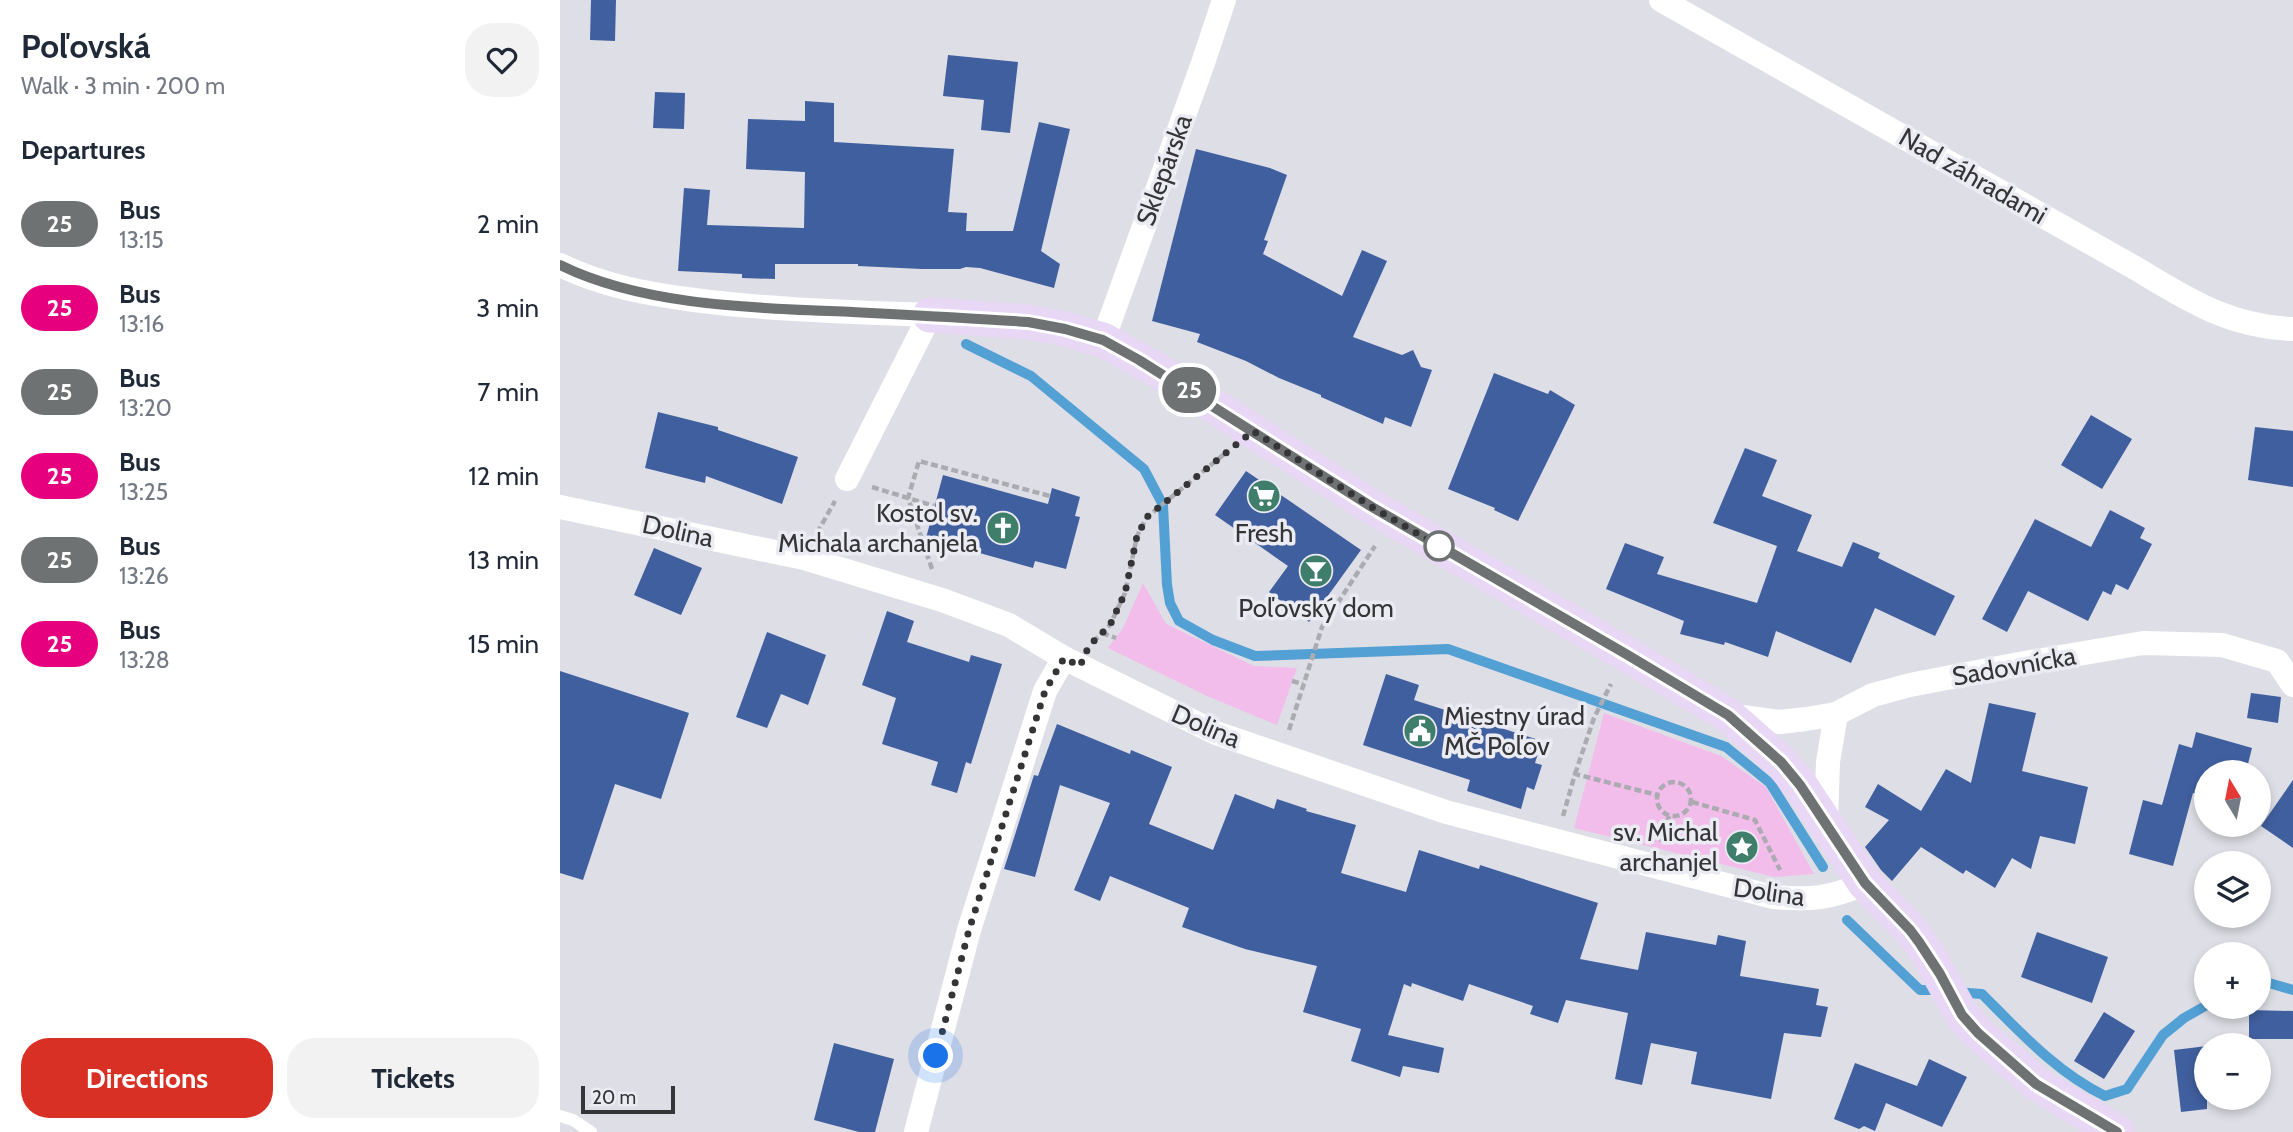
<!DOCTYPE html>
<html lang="en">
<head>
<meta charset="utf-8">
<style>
	body { margin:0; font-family:Cabin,sans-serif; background:#f2f2f3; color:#1f2937; height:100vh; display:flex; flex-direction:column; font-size:26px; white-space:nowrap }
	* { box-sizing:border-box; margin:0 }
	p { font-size:23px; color:#747a83 }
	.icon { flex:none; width:38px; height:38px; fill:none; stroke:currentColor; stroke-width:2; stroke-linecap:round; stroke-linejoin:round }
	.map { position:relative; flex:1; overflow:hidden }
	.side { display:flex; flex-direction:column; background:#fff; width:560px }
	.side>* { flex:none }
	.badge { padding:0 14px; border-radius:23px; font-size:24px; line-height:46px }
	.needle { width:46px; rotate:350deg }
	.fabs { position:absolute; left:1634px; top:760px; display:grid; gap:14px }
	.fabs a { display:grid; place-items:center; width:77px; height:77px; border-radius:50%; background:#fff; box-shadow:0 4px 10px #0003; font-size:35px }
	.scale { position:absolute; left:21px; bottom:18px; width:94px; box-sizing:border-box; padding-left:7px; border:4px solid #353538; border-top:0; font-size:19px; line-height:24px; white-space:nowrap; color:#353538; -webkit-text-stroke:5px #ebebf3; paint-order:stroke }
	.you { position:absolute; width:35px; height:35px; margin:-18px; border:5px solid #fff; border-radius:50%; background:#1a73e8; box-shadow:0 0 0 10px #1a73e833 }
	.map>.badge { position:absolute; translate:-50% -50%; box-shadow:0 0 0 4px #fff }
	h2 { padding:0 21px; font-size:26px; line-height:63px }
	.round { display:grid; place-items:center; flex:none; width:74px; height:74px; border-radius:28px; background:#f2f2f3 }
	.overview { display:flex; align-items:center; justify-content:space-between; height:119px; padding:0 21px }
	h1 { font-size:33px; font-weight:700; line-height:52px }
	.button { display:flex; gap:14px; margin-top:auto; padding:14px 21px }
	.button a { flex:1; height:80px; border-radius:28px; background:#d93025; color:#fff; font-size:28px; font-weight:700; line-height:80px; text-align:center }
	.button a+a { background:#f2f2f3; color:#1f2937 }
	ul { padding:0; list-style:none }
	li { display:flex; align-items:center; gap:21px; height:84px; padding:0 21px }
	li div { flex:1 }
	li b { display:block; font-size:26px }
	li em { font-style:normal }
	li .badge { min-width:77px; font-weight:700; text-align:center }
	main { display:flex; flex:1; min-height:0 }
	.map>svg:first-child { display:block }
	.green { fill:#f3bdeb }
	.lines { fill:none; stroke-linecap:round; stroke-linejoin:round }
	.stream { stroke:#53a0d4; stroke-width:10 }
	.building { fill:#405f9e }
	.path { stroke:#ababb1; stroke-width:4.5; stroke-dasharray:7 3.5; stroke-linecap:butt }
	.lane { stroke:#fff; stroke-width:12 }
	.street { stroke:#fff; stroke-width:24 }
	.secondary { stroke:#e8d7f5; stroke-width:35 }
	.line-casing { stroke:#fff; stroke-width:16 }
	.line { stroke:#6f7273; stroke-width:10 }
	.walk { stroke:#353538; stroke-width:7; stroke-dasharray:0 12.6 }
	.stop-dot { fill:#fff; stroke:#6f7273; stroke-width:3.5 }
	.labels { text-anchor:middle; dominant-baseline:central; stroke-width:7; stroke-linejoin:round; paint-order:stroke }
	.street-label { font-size:26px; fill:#353538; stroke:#ebebf3 }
	.poi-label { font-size:26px; fill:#353538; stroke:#ebebf3; text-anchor:end }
</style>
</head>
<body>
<main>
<section class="side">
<div class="overview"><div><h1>Poľovská</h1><p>Walk · 3 min · 200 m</p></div><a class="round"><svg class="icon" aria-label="heart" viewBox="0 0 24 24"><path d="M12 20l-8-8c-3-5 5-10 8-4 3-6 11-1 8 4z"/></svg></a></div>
<h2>Departures</h2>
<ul>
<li><span class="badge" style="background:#6f7273;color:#fff">25</span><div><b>Bus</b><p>13:15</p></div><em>2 min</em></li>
<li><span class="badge" style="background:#e6007e;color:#fff">25</span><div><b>Bus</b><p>13:16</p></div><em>3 min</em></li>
<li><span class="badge" style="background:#6f7273;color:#fff">25</span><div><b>Bus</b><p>13:20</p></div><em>7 min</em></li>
<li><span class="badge" style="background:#e6007e;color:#fff">25</span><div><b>Bus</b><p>13:25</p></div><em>12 min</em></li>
<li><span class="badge" style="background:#6f7273;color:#fff">25</span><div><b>Bus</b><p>13:26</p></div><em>13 min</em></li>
<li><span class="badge" style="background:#e6007e;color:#fff">25</span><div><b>Bus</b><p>13:28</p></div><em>15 min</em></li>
</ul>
<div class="button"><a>Directions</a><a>Tickets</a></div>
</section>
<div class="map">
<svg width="1733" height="1132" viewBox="0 0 1733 1132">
	<rect width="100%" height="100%" fill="#dedee6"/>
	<!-- green -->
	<g class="green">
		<path d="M583,583L606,624L694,666L737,668L717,725L647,696L548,648L563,628Z"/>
		<path d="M1044,713L1161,756L1206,787L1254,874L1214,877L1014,828Z"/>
	</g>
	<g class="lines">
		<!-- stream -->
		<g class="stream">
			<path d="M406,344L471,376L584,469L603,505L607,585L610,603L619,621L653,640L695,656L888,649L1166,747L1210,783L1263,867"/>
			<path d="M1287,920L1360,990H1370"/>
			<path d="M1699,986L1709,983L1733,990"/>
			<path d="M1408,993L1422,994C1460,1032 1496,1072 1545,1096L1567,1089L1603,1035L1624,1018L1647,1005"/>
		</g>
	</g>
	<!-- building -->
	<g class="building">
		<path d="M31,0H56L55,41L30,40Z"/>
		<path d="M388,55L458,62L450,133L421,130L424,100L383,96Z"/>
		<path d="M95,92L125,93L124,129L93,128Z"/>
		<path d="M245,101L274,103V142L394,149L388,212L407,213L406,231H453L479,122L510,129L481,251L500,264L494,288L420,268L406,267L400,269H362L298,266V264H215V279L182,278V274L118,271L124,188L150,190L147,225L244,228L245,172L186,169L188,119L245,121Z"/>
		<path d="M636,149L710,168L727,175L704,240L708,241L703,254L782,296L802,250L827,261L793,337L842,355L853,350L861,367L872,370L851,427L825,417L823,424L761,397V395L719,378L686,361L637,342L640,334L592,321Z"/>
		<path d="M934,373L988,394L990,390L1015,405L958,521L934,510L935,508L888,489Z"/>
		<path d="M98,412L158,427V430L238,457L222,504L146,476L145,483L85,468Z"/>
		<path d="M1531,415L1572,439L1542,489L1501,465Z"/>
		<path d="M1695,427L1733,431V487L1688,480Z"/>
		<path d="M1185,448L1217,460L1202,496L1252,515L1237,551L1282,567L1293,542L1320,553L1318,558L1395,596L1375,636L1315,608L1291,663L1216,631L1208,657L1165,642L1164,645L1120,634L1124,621L1046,589L1065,543L1104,557L1097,574L1197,603L1217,546L1153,523Z"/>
		<path d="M686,471L801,550L749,622L709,592L728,566L655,515Z"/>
		<path d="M383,475L488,504L492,488L520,497L515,516L520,517L506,569L475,561L473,568L366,538Z"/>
		<path d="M1550,510L1585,528L1580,538L1592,544L1568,590L1556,584L1551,595L1543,591L1528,621L1468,591L1447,632L1422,619L1475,519L1531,547Z"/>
		<path d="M94,548L142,568L121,615L74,595Z"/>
		<path d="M327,611L354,621L347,642L409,662L411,655L442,664L411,764L406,762L397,793L371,785L378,762L322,744L336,698L302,685Z"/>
		<path d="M207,632L266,655L248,705L221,694L207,728L176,717Z"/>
		<path d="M0,671L129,713L101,799L55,784L23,880L0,873Z"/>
		<path d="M826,674L859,685L854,700L982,741L975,763L982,765L974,790L967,787L961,809L907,791L910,780L803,745Z"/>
		<path d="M1691,693L1721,697L1718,723L1687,718Z"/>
		<path d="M1429,703L1476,713L1462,771L1528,787L1515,844L1480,836L1471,869L1452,858L1435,888L1406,870L1403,874L1361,847L1332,881L1321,870L1305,847L1329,820L1305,807L1318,784L1361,811L1386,769L1411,783Z"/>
		<path d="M497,724L570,754L571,750L612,767L589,824L653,850L675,794L714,809L717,799L747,809L746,811L796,825L781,873L846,892L859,850L919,869L920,865L1038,903L1020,959L1078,970L1086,932L1156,945L1158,935L1186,941L1180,976L1259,989L1256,1005L1268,1007L1261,1037L1224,1033L1211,1099L1131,1084L1137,1052L1091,1043L1082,1085L1055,1079L1068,1013L1006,1000L998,1023L970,1014L973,1006L909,984L903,1001L852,983L851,987L844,984L828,1035L884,1048L879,1073L843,1066L840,1077L791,1061L801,1029L743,1012L757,966L685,949L622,927L629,908L550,876L540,901L514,890L550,803L500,785L475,877L444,869L474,775L478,776Z"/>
		<path d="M1636,732L1692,748L1686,772H1647V797L1633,793L1613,866L1569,854L1583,800L1602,805L1619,744L1632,748Z"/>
		<path d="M1733,780V848L1701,826Z"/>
		<path d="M1477,932L1548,957L1532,1003L1461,977Z"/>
		<path d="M1689,1010L1733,1011V1039H1689Z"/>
		<path d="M1544,1012L1575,1031L1544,1079L1514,1061Z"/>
		<path d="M274,1043L334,1059L315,1132H299L254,1120Z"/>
		<path d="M1647,1046V1109L1621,1112L1614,1050Z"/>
		<path d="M1369,1059L1407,1077L1382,1127L1326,1103L1315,1131L1304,1126L1299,1129L1274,1119L1295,1063L1357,1086Z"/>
	</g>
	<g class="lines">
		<!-- path -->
		<g class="path">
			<path d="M312,487L374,506"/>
			<path d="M257,533L275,501"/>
			<path d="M372,569L348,498L359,461L490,496"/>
			<path d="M542,633L556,638"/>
			<path d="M533,642L550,625L565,593L577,536L587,517L668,451"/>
			<path d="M732,681L743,684"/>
			<path d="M729,730L762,627L815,546"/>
			<path d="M1015,774L1034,718L1051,684"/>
			<circle cx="1114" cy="799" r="17"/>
			<path d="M1132,802L1195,820L1220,870"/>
			<path d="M1003,816L1015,774L1097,795"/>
			<path d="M1101,842L1109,816"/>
		</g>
		<!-- lane -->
		<path class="lane" d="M0,1116L13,1120L31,1132"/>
		<!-- street -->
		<g class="street">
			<path d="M1101,0L1577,269C1628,300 1670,327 1733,329"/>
			<path d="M0,265C43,286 88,294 134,300C212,310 291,312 370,315L287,479"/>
			<path d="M543,340L643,63L664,0"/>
			<path d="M0,507L244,558L382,600L449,625L504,658L656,733L886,812L1213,897C1250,900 1270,899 1305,883"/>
			<path d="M1168,715L1220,722L1246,719L1276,714L1313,695L1350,685L1459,664L1583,643L1662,645L1717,661L1733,685"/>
			<path d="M1266,822L1268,762L1276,714"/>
			<path d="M356,1132L409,930L485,691L504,658"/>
		</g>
		<!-- secondary -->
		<path class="secondary" d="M370,315L468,322L505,329L543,340L597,370L812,507L1066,654L1168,715L1221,762L1240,785L1305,883L1351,930L1368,954L1402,1015L1418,1033L1477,1084L1557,1132"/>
	</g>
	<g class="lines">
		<defs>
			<path id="line" d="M0,265C85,307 199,308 293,312C351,315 410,318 468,322L505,329L543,340L579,360L812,507L1066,654L1168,715L1221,762L1240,785L1305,883L1350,930L1359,942L1380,974L1402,1015L1418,1033L1476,1084L1557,1132"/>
		</defs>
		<!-- line casing -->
		<use href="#line" class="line-casing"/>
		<!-- line -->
		<use href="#line" class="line"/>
		<!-- walk -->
		<path class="walk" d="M376,1056L409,930L485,691L504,658L520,666L529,646L550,625L565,593L577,536L587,517L693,431L812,507L879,546"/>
	</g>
	<!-- icons -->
	<defs>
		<symbol id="supermarket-disc" viewBox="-11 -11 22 22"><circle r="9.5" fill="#3f7e6b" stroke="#ebebf3"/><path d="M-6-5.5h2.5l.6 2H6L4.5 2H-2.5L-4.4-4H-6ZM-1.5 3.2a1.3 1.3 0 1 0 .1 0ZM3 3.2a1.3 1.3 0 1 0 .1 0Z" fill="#fff"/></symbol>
		<symbol id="church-disc" viewBox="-11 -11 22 22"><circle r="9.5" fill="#3f7e6b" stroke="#ebebf3"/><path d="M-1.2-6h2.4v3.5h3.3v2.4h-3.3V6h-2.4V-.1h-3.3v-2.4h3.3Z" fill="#fff"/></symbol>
		<symbol id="bar-disc" viewBox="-11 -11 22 22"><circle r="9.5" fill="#3f7e6b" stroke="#ebebf3"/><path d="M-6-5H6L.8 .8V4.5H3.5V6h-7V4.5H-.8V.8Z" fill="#fff"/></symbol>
		<symbol id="civic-disc" viewBox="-11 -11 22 22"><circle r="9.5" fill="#3f7e6b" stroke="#ebebf3"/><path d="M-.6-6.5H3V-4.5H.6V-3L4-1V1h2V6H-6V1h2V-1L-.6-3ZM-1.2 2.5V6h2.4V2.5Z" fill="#fff"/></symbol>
		<symbol id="sight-disc" viewBox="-11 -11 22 22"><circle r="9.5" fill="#3f7e6b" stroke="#ebebf3"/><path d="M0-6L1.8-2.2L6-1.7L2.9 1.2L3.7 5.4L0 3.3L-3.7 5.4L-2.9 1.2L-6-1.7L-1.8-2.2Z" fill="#fff"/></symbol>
	</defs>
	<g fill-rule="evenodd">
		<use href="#supermarket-disc" x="685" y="477" width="38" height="38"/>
		<use href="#church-disc" x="424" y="509" width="38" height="38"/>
		<use href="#bar-disc" x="737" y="552" width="38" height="38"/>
		<use href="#civic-disc" x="841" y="712" width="38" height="38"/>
		<use href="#sight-disc" x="1163" y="828" width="38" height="38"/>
	</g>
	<!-- markers -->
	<circle class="stop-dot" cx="879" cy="546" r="14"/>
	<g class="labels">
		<!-- street labels -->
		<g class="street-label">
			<text transform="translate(604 170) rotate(-70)">Sklepárska</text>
			<text transform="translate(1413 176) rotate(30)">Nad záhradami</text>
			<text transform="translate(118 531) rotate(12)">Dolina</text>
			<text transform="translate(1454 666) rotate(-10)">Sadovnícka</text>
			<text transform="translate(646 726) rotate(23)">Dolina</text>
			<text transform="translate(1209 892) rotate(8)">Dolina</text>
		</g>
		<!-- poi labels -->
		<g class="poi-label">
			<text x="418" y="513">Kostol sv.<tspan x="418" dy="30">Michala archanjela</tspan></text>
			<text x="704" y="533" text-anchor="middle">Fresh</text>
			<text x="756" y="608" text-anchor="middle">Poľovský dom</text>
			<text x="884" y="716" text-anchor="start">Miestny úrad<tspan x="884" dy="30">MČ Poľov</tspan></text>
			<text x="1158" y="832">sv. Michal<tspan x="1158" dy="30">archanjel</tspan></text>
		</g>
	</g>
</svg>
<div class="fabs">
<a><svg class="needle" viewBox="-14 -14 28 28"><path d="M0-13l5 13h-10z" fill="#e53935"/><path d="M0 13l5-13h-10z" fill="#747a83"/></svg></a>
<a><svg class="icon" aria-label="layers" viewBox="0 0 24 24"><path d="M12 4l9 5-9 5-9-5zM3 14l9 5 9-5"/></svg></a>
<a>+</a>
<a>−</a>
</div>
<div class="scale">20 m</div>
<div class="you" style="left:376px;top:1056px"></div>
<b class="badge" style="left:629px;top:390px;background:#6f7273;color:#fff">25</b>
</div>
</main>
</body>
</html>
